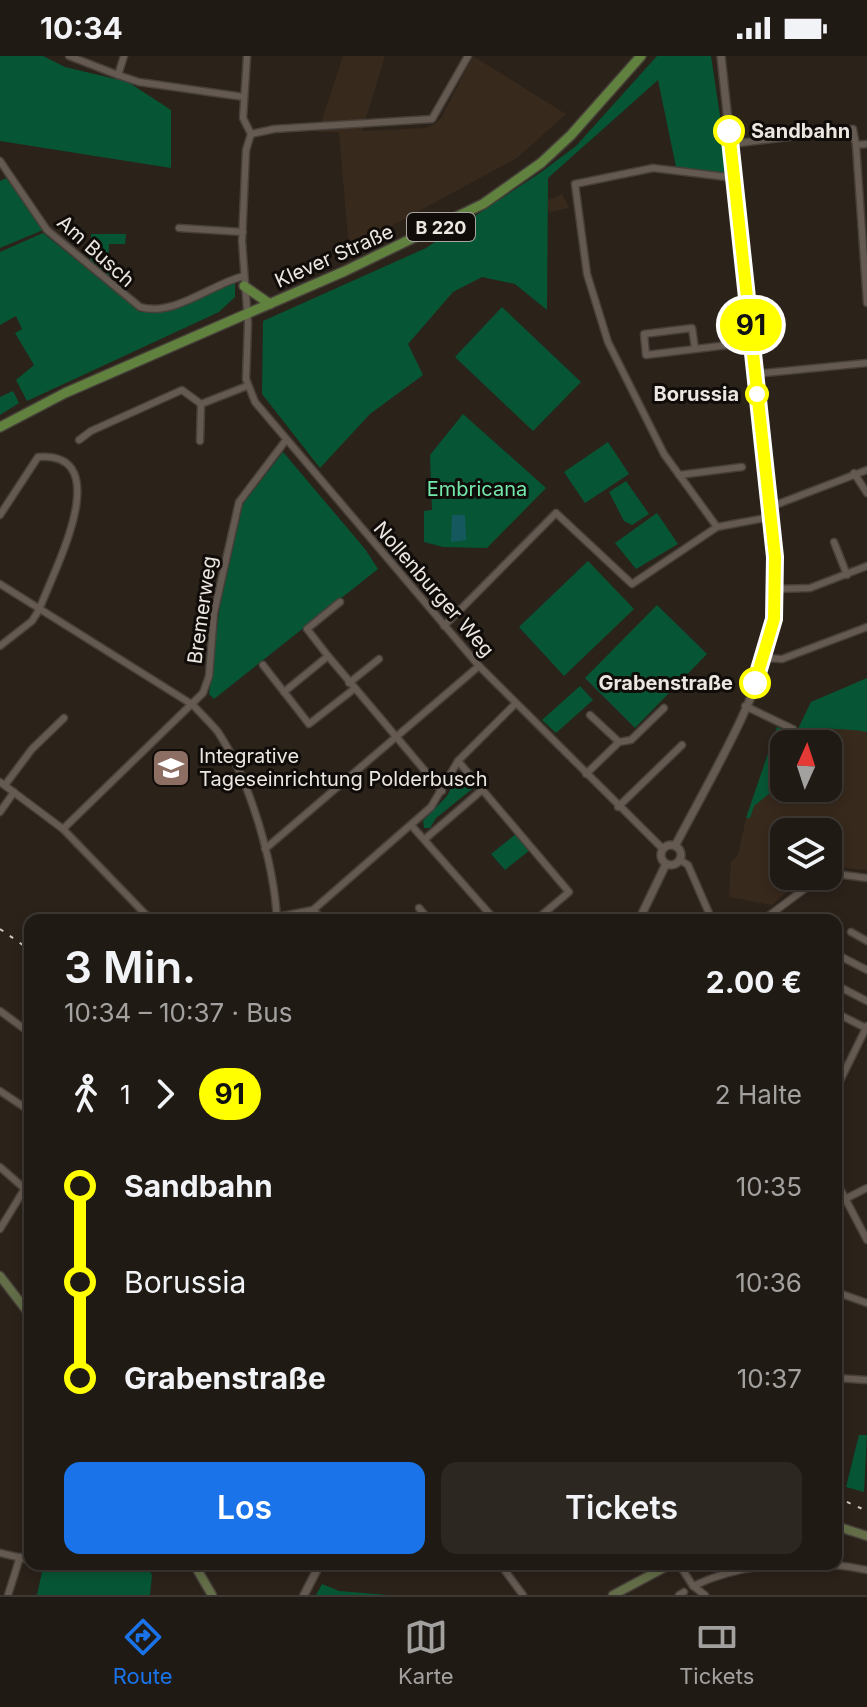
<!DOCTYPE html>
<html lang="de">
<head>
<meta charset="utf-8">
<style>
	body { margin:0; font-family:Inter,sans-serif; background:#2d2722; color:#f1f3f6; height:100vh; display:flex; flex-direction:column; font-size:30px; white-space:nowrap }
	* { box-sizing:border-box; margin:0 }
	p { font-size:26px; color:#a2a1a0 }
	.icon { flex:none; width:44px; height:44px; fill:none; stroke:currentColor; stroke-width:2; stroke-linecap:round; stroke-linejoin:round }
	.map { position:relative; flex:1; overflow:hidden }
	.drawer { position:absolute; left:24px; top:858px; width:818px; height:656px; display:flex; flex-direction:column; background:#201a14; border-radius:16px; box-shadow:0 4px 12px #0003,0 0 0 2px #3d3834 }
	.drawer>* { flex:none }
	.badge { padding:0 16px; border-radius:26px; font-size:28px; line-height:52px }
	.needle { width:52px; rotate:3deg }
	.controls { position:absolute; left:770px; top:674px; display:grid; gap:16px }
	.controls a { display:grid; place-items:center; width:72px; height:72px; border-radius:16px; background:#201a14; box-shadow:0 4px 12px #0003,0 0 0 2px #3d3834; font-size:40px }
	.map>.badge { position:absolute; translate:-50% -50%; box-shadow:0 0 0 4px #fff }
	.legs { display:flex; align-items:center; gap:12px; height:88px; padding:0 40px; font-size:26px }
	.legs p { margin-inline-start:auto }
	.overview { display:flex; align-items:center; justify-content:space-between; height:136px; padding:0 40px }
	h1 { font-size:44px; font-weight:600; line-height:60px }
	.cta { display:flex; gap:16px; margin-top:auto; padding:16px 40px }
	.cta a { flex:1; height:92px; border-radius:16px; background:#1a73e8; color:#fff; font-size:32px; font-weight:600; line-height:92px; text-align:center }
	.cta a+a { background:#2d2722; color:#f1f3f6 }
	ul { padding:0 40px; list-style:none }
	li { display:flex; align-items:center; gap:28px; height:96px; font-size:30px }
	li i { display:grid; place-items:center; width:12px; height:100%; margin:0 10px; background:currentColor }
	li i::after { content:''; width:20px; height:20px; margin:-10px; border:6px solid; border-radius:50%; background:#201a14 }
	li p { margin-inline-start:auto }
	li:first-child i { background:linear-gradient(#0000 50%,currentColor 0) }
	li:last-child i { background:linear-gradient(currentColor 50%,#0000 0) }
	.status { display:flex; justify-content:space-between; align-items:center; height:56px; padding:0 40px; background:#201a14; direction:ltr }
	.status svg { height:22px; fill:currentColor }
	.tabs { display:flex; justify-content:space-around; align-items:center; height:112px; border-top:2px solid #3d3834; background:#201a14; font-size:22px; color:#a2a1a0 }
	.tabs a { display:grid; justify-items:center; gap:4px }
	.tabs .current { color:#1a73e8 }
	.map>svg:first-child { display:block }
	.built { fill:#37291c; fill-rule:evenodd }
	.green { fill:#065635 }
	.water { fill:#15595f }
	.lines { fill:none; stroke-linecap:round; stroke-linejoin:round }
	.minor-casing { stroke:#47403a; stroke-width:9 }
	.tertiary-casing { stroke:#47403a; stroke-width:10 }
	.secondary-casing { stroke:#47403a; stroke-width:11 }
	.primary-casing { stroke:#47403a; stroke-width:12 }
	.minor { stroke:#655a51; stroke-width:6 }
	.tertiary { stroke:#655a51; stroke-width:7 }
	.secondary { stroke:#636e48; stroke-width:8 }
	.primary { stroke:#61823e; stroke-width:9 }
	.rail { stroke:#cec8c1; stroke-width:2; stroke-dasharray:4 8; stroke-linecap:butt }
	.line-1-casing { stroke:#fff; stroke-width:18 }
	.line-1 { stroke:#ff0; stroke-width:12 }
	.stop-1-dot { fill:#fff; stroke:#ff0; stroke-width:4 }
	.labels { text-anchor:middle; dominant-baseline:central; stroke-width:6; stroke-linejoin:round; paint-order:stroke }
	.shield { fill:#100c09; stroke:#aaa5a0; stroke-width:2 }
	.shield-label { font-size:18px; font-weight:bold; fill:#ece6e0 }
	.stop-label { font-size:20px; font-weight:bold; fill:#ece6e0; stroke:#100c09; text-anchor:end }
	.street-label { font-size:20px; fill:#ece6e0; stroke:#100c09 }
	.park-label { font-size:20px; fill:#74e9ac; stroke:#100c09 }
	.poi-label { font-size:20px; fill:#ece6e0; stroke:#100c09; text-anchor:start }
</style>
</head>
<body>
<div class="status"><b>10:34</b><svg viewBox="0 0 49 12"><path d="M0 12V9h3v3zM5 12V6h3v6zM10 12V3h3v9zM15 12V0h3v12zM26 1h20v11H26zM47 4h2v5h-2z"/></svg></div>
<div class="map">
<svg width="867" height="1539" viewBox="0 0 867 1539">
	<rect width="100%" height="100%" fill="#2b221a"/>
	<!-- built -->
	<g class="built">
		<path d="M343,0H385L362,75L426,72L434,68L441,62L473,0L566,58L517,102L349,193L339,76H318Z"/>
		<path d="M562,138L569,152L549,156L546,145Z"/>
		<path d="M867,622V814L828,810V776H784V820H806L772,849L729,841L731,806L738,799L746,762L777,671L795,679L811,646ZM784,688H828V732H784Z"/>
	</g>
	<!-- green -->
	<g class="green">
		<path d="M0,0H43L65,11L128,26L171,54V112L0,85Z"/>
		<path d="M657,0H711L729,119L676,111L658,24L548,122L547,254L515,228L482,221L453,236L408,288L423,319L370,358L320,412L262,338L263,265L426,192L540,117L576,90Z"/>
		<path d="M6,122L43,174L0,192V125Z"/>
		<path d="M43,177L140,256L169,254L235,226V241L219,256L27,345L16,324L34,309L15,277L22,273L16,260L0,269V196Z"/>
		<path d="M91,178H126L125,188H109L108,217L118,221V231L90,208Z"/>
		<path d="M502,251L581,326L533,375L455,301Z"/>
		<path d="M13,335L19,347L0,359V341Z"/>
		<path d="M463,358L546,432L487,492L443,491L424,486V455L432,454L430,399Z"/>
		<path d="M608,386L629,418L585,447L564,416Z"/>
		<path d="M283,396L365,493L378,513L214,643L209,638L220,549L243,448Z"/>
		<path d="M626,425L649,458L632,469L624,465L609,436Z"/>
		<path d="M657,457L678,488L636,513L615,487Z"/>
		<path d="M588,505L634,553L564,620L519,571Z"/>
		<path d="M657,549L707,598L635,672L585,622Z"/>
		<path d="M867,622V676C848,672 834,674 815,672L805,679L797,675L811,646Z"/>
		<path d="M580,630L593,644L556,677L542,664Z"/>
		<path d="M777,671L795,679L793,684L789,681L780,686L778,695L784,701L779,709L784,710V732L793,733L792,734L777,731L754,750L750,762H746Z"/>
		<path d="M459,716L476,730L436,762L430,772H424L423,765L447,740Z"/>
		<path d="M517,777L530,794L505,814L491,798Z"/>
		<path d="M859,1379H867L864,1436L846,1431Z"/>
		<path d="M119,1508H146L152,1519L150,1539H37L43,1511L86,1515Z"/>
		<path d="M322,1528L339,1535L388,1539H316Z"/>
	</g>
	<!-- water -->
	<path class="water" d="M452,459H465L466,484L451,486Z"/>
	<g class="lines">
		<defs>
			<g id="minor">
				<path d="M69,0L118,19L124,0"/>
				<path d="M247,0L243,62L251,78"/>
				<path d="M118,19L139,26L244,41"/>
				<path d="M251,78L246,94L242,185L248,267L246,323L255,346L479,610L663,793"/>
				<path d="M251,78L274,73L432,63L468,0"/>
				<path d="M731,88L853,73L856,89L867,88"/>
				<path d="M856,89L867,247"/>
				<path d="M0,105L47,174L140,251C174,261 211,228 244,220"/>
				<path d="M179,172L243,176"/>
				<path d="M695,292L692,272L644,278L646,299L753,286"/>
				<path d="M755,318L867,307"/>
				<path d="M79,384L91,375L182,334L201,348L247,330"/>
				<path d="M200,385L201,348"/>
				<path d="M854,417L867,437"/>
				<path d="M679,419L742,411"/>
				<path d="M770,451L867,414"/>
				<path d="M0,459L38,401C119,395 52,518 39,554L32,565L0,590"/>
				<path d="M717,471L664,398L608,286L587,218L575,128L653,112L735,122"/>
				<path d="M834,486L847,519"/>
				<path d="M0,528L193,649C201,658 211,667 218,676C250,724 274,807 277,864"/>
				<path d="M776,533L810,532L867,510"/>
				<path d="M444,570L556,457L632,528L717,471L771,461"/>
				<path d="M328,600L307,573L340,546"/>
				<path d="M765,602L782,603L867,571"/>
				<path d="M263,609L309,668L354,633"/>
				<path d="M349,627L379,603"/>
				<path d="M284,636L328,600L442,735"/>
				<path d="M745,650L793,673"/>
				<path d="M590,659L619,686"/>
				<path d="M458,705L569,836L536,864"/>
				<path d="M586,718L619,686L631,684L664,652"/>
				<path d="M0,726L63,773L151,864"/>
				<path d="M5,729L32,693L64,662"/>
				<path d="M618,751L682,689"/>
				<path d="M0,756L14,736"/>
				<path d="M411,769L495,864"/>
				<path d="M63,773L203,637L209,620L214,557L239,446L286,384"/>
				<path d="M425,783L482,734"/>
				<path d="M265,793L479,610"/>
				<path d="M680,804L688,809L712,864"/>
				<path d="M828,817L867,822"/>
				<path d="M419,852L429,864"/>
				<path d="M313,854L323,864"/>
				<path d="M277,861L313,854L431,751L458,705L515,648"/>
				<path d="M763,864L822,820"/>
				<path d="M851,876L867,885"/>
				<path d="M836,898L867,914"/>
				<path d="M836,929L867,945"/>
				<path d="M0,955L30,977"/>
				<path d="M836,957L866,972"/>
				<path d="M836,1033L867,970"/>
				<path d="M0,1035L30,1055"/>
				<path d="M0,1111L25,1133"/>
				<path d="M836,1125L867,1184"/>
				<path d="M845,1143L867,1132"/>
				<path d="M0,1173L30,1124"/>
				<path d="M836,1236L867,1247"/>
				<path d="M836,1322L867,1324"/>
				<path d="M0,1497L30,1504"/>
				<path d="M53,1508H106"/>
				<path d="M500,1508L523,1539"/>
				<path d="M679,1508L693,1530L705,1539"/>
				<path d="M693,1530C745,1505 811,1503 867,1514"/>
				<path d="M8,1539L20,1501"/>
				<path d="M679,1539L684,1536"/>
			</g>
			<g id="tertiary">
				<circle cx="671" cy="799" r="10"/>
				<path d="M675,790C705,732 758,644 771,581C777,554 776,528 775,501L721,0"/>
				<path d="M639,864L666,808"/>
				<path d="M304,1539L320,1508"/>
			</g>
			<g id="secondary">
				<path d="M0,1220L30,1259"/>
				<path d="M836,1470L867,1480"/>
				<path d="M194,1508L212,1539"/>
				<path d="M613,1539L671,1508"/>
			</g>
			<g id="primary">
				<path d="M244,230L270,248"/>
				<path d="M0,371L65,337L345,215L483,148L541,107L571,79L641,0"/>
			</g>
		</defs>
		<!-- minor casing -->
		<use href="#minor" class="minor-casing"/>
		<!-- tertiary casing -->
		<use href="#tertiary" class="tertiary-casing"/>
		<!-- secondary casing -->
		<use href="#secondary" class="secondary-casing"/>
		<!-- primary casing -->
		<use href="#primary" class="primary-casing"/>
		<!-- minor -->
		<use href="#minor" class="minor"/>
		<!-- tertiary -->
		<use href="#tertiary" class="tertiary"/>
		<!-- secondary -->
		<use href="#secondary" class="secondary"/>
		<!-- primary -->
		<use href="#primary" class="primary"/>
		<!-- rail -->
		<g class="rail">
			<path d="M0,873L30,894"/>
			<path d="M836,1441L867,1455"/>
		</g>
	</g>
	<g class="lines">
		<defs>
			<path id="line-1" d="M729,75L775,501L774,563L755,627"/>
		</defs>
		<!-- line-1 casing -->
		<use href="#line-1" class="line-1-casing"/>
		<!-- line-1 -->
		<use href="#line-1" class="line-1"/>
	</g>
	<!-- icons -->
	<defs>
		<symbol id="school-square" viewBox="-11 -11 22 22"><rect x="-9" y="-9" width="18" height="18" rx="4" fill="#8d6e63" stroke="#100c09"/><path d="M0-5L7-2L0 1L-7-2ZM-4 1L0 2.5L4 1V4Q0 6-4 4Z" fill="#fff"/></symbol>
	</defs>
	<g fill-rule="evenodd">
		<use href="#school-square" x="149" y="690" width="44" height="44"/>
	</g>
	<!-- markers -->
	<g class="stop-1-dot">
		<circle cx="729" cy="75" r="14"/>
		<circle cx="757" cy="338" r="10"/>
		<circle cx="755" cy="627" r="14"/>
	</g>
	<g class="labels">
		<!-- shield labels -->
		<rect class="shield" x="407" y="157" width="68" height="28" rx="6"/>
		<g class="shield-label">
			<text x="441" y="171">B 220</text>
		</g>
		<!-- stop labels -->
		<g class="stop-label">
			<text x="751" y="75" text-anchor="start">Sandbahn</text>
			<text x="739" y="338">Borussia</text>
			<text x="733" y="627">Grabenstraße</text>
		</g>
		<!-- street labels -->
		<g class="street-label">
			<text transform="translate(96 195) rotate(42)">Am Busch</text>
			<text transform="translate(334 200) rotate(-24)">Klever Straße</text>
			<text transform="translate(434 533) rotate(49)">Nollenburger Weg</text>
			<text transform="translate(202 554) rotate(-82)">Bremerweg</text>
		</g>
		<!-- park labels -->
		<g class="park-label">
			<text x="477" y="433">Embricana</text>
		</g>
		<!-- poi labels -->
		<g class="poi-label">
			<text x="199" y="700">Integrative<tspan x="199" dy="23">Tageseinrichtung Polderbusch</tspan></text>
		</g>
	</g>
</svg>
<div class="controls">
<a><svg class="needle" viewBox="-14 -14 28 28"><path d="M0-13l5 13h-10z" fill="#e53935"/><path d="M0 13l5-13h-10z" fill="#a2a1a0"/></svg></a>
<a><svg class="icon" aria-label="layers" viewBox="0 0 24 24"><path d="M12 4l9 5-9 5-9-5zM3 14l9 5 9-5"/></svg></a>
</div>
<b class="badge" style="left:751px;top:269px;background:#ff0;color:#111">91</b>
<section class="drawer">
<div class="overview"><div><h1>3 Min.</h1><p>10:34 – 10:37 · Bus</p></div><b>2.00 €</b></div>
<div class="legs"><svg class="icon" aria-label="walk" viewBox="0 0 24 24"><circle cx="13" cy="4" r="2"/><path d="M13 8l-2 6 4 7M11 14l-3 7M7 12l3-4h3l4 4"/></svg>1<svg class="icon" aria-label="forward" viewBox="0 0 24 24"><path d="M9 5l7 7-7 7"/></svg><b class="badge" style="background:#ff0;color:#111">91</b><p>2 Halte</p></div>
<ul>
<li><i style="color:#ff0"></i><b>Sandbahn</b><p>10:35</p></li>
<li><i style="color:#ff0"></i><span>Borussia</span><p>10:36</p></li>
<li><i style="color:#ff0"></i><b>Grabenstraße</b><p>10:37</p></li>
</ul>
<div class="cta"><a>Los</a><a>Tickets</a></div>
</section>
</div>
<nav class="tabs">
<a class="current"><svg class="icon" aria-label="directions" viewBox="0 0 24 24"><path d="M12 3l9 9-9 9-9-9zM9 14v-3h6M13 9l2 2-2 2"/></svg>Route</a>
<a><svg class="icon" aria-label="map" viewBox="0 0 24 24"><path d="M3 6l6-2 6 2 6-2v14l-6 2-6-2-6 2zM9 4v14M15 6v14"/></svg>Karte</a>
<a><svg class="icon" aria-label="tickets" viewBox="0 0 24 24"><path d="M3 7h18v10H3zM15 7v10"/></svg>Tickets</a>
</nav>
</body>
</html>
